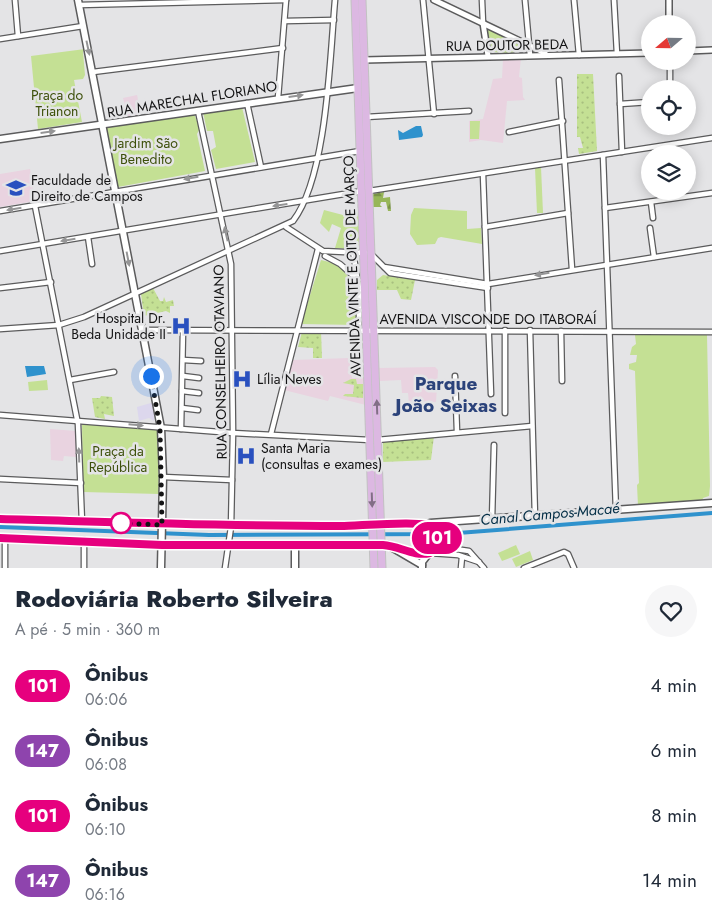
<!DOCTYPE html>
<html lang="pt">
<head>
<meta charset="utf-8">
<style>
	body { margin:0; font-family:Jost,sans-serif; background:#f6f6f7; color:#1f2937; height:100vh; display:flex; flex-direction:column; font-size:19px; white-space:nowrap }
	* { box-sizing:border-box; margin:0 }
	p { font-size:16px; color:#747a83 }
	.icon { flex:none; width:28px; height:28px; fill:none; stroke:currentColor; stroke-width:2; stroke-linecap:round; stroke-linejoin:round }
	.map { position:relative; height:568px; overflow:hidden }
	.drawer { display:flex; flex-direction:column; background:#fff; flex:1 }
	.drawer>* { flex:none }
	.badge { padding:0 10px; border-radius:16px; font-size:18px; line-height:32px }
	.needle { width:32px; rotate:250deg }
	.fabs { position:absolute; left:641px; top:15px; display:grid; gap:10px }
	.fabs a { display:grid; place-items:center; width:55px; height:55px; border-radius:50%; background:#fff; box-shadow:0 2px 12px #0003; font-size:25px }
	.you { position:absolute; width:25px; height:25px; margin:-12px; border:4px solid #fff; border-radius:50%; background:#1a73e8; box-shadow:0 0 0 8px #1a73e833 }
	.map>.badge { position:absolute; translate:-50% -50%; box-shadow:0 0 0 2px #fff }
	.round { display:grid; place-items:center; flex:none; width:52px; height:52px; border-radius:26px; background:#f6f6f7 }
	.headline { display:flex; align-items:center; justify-content:space-between; height:85px; padding:0 15px }
	h1 { font-size:24px; font-weight:800; line-height:38px }
	ul { padding:0; list-style:none }
	li { display:flex; align-items:center; gap:15px; height:65px; padding:0 15px }
	li div { flex:1 }
	li b { display:block; font-size:19px }
	li em { font-style:normal }
	li .badge { min-width:55px; font-weight:700; text-align:center }
	.map>svg:first-child { display:block }
	.education { fill:#e9d3e0 }
	.medical { fill:#dcd7ed }
	.grass { fill:url(#grass-dots) }
	.forest { fill:url(#forest-firs) }
	.park { fill:#c4e094 }
	.water { fill:#2f92cd }
	.lines { fill:none; stroke-linecap:round; stroke-linejoin:round }
	.canal { stroke:#2f92cd; stroke-width:4 }
	.minor-casing { stroke:#5b5b5c; stroke-width:7 }
	.tertiary-casing { stroke:#5b5b5c; stroke-width:8 }
	.secondary-casing { stroke:#5b5b5c; stroke-width:9 }
	.primary-casing { stroke:#c2c2c2; stroke-width:9 }
	.minor { stroke:#fff; stroke-width:4.5 }
	.tertiary { stroke:#fff; stroke-width:5 }
	.secondary { stroke:#fff; stroke-width:6 }
	.primary { stroke:#dcb8e2; stroke-width:7 }
	.oneway { fill:#959596 }
	.oneway2 { fill:#826e86 }
	.line-casing { stroke:#fff; stroke-width:11 }
	.line { stroke:#e6007e; stroke-width:8 }
	.walk { stroke:#141415; stroke-width:5; stroke-dasharray:0 9 }
	.stop-dot { fill:#fff; stroke:#e6007e; stroke-width:2.5 }
	.labels { text-anchor:middle; dominant-baseline:central; stroke-width:5; stroke-linejoin:round; paint-order:stroke }
	.street-label { font-size:14px; fill:#141415; stroke:#e4e4e6 }
	.park-label { font-size:14px; fill:#3d500a; stroke:#e4e4e6 }
	.poi-label { font-size:14px; fill:#141415; stroke:#e4e4e6; text-anchor:start }
	.water-label { font-size:15px; font-style:italic; fill:#052f47; stroke:#e4e4e6 }
	.district-label { font-size:19px; font-weight:bold; fill:#2b427a; stroke:#e4e4e6 }
</style>
</head>
<body>
<div class="map">
<svg width="712" height="568" viewBox="0 0 712 568">
	<defs>
		<pattern id="grass-dots" width="8" height="8" patternUnits="userSpaceOnUse" patternTransform="scale(1.25)"><rect width="8" height="8" fill="#c4e094"/><path d="M2 2h.1M6 6h.1" fill="none" stroke="#a8bf7f" stroke-width="1.8" stroke-linecap="round"/></pattern>
		<pattern id="forest-firs" width="22" height="20" patternUnits="userSpaceOnUse" patternTransform="scale(1.25)"><rect width="22" height="20" fill="#97b659"/><path d="M5 1l3.5 6h-7zM16 11l3.5 6h-7z" fill="#7a9348"/></pattern>
	</defs>
	<rect width="100%" height="100%" fill="#e4e4e6"/>
	<!-- education -->
	<g class="education">
		<path d="M521,58L519,77L522,78L523,97L525,100L507,101L503,143L481,140L469,142V121L483,119L493,79L502,78L503,59Z"/>
		<path d="M137,95L141,114L128,116L123,98Z"/>
		<path d="M30,169L35,201L0,207V174Z"/>
		<path d="M349,358L352,378H365L366,405L330,396L328,401L284,390L293,360Z"/>
		<path d="M435,367L438,370L436,402L409,404L408,393H402L401,380L380,381L379,368Z"/>
		<path d="M50,429L76,431V457L64,456L63,461L51,460Z"/>
	</g>
	<!-- medical -->
	<path class="medical" d="M151,403L154,404V421L149,418L139,421L137,407Z"/>
	<!-- grass -->
	<g class="grass">
		<path d="M577,74H593L597,151L579,154L578,148H583L580,137H577Z"/>
		<path d="M383,275L415,280L411,300L401,299L397,290H377V280Z"/>
		<path d="M153,288L160,301H163L164,297L166,302L173,300L174,306H170V313L166,311L144,316L141,294Z"/>
		<path d="M321,331L322,358H313V348L298,347L302,332Z"/>
		<path d="M351,379H356L357,384H363V398L343,396L345,394H353L354,385L343,383Z"/>
		<path d="M101,396L112,397L114,416L104,414L105,419L95,417L92,398H100Z"/>
		<path d="M434,436L431,460L383,462V442Z"/>
	</g>
	<!-- forest -->
	<path class="forest" d="M384,192L383,198L390,197L391,211H388L386,202H381L380,205L382,207H372L373,194Z"/>
	<!-- park -->
	<g class="park">
		<path d="M486,26L524,46L525,50L510,53L493,52Z"/>
		<path d="M85,49L83,52L85,75L83,79L74,80L82,122L38,129L31,56Z"/>
		<path d="M242,107L255,162L216,169L211,150L216,147L213,131H207L203,112Z"/>
		<path d="M194,114L200,128L197,134L205,171L118,187L106,127Z"/>
		<path d="M470,121H480L479,139H470Z"/>
		<path d="M541,167L543,213H537L535,168Z"/>
		<path d="M414,208L467,211V229L481,228L482,244L441,237L438,238L435,244L417,245L410,234L411,215Z"/>
		<path d="M324,210L343,215L360,213V244L354,249L335,248L341,228L332,224L329,232L320,223Z"/>
		<path d="M321,260C356,267 356,296 356,325L301,324Z"/>
		<path d="M635,335H707L710,486L709,496L703,498L702,502L638,506L637,485L639,483L635,371L629,369V364L636,362L637,355H630L632,347L636,344Z"/>
		<path d="M47,380L48,390L29,391L28,382Z"/>
		<path d="M82,423L158,428L159,494L83,492Z"/>
		<path d="M516,545L520,554L502,561L498,553Z"/>
		<path d="M530,551L533,560L516,567L512,559Z"/>
	</g>
	<!-- water -->
	<g class="water">
		<path d="M416,126H421L423,135L422,137L399,140L398,130L403,133Z"/>
		<path d="M25,366H44L46,374L27,377Z"/>
	</g>
	<g class="lines">
		<!-- canal -->
		<path class="canal" d="M0,527L209,535L445,534L712,513"/>
		<defs>
			<g id="minor">
				<path d="M15,0L18,36"/>
				<path d="M423,0L434,114"/>
				<path d="M482,0L483,23"/>
				<path d="M525,0L530,55"/>
				<path d="M574,0L579,55"/>
				<path d="M614,0L617,54"/>
				<path d="M79,5L286,0"/>
				<path d="M285,21L334,20"/>
				<path d="M0,39L83,26"/>
				<path d="M670,61V89"/>
				<path d="M93,72L283,48"/>
				<path d="M619,76L622,152"/>
				<path d="M559,80L572,269"/>
				<path d="M278,98L286,0"/>
				<path d="M247,103L261,167"/>
				<path d="M620,104L650,102"/>
				<path d="M198,111L231,264L233,433L231,527L225,568"/>
				<path d="M366,117L469,111"/>
				<path d="M509,132L563,121"/>
				<path d="M603,155L616,511"/>
				<path d="M483,174L491,394"/>
				<path d="M369,191L712,138"/>
				<path d="M651,202L653,218"/>
				<path d="M35,206L78,424L82,522"/>
				<path d="M605,208L712,193"/>
				<path d="M0,211L360,151"/>
				<path d="M286,227L323,251L365,253"/>
				<path d="M485,227L568,213"/>
				<path d="M650,228L654,257"/>
				<path d="M88,237L92,264"/>
				<path d="M0,251L362,191"/>
				<path d="M353,252L359,289V329"/>
				<path d="M372,255L384,267L488,284L712,248"/>
				<path d="M325,256L340,264L358,280"/>
				<path d="M385,268L390,273L488,288"/>
				<path d="M0,288L51,282"/>
				<path d="M0,329L59,325L84,317L293,221C327,177 330,57 335,0"/>
				<path d="M143,330L712,332"/>
				<path d="M530,330L535,517"/>
				<path d="M561,331L562,381"/>
				<path d="M183,360L201,361"/>
				<path d="M183,376L199,378"/>
				<path d="M455,376L457,432"/>
				<path d="M70,380L114,372"/>
				<path d="M182,391L199,393"/>
				<path d="M182,408L198,410"/>
				<path d="M505,413V330"/>
				<path d="M0,415L233,433L370,440"/>
				<path d="M181,429L183,331"/>
				<path d="M271,434L318,249"/>
				<path d="M377,440L532,426"/>
				<path d="M163,477L232,480"/>
				<path d="M0,479L81,483"/>
				<path d="M492,520L494,445"/>
				<path d="M84,540V568"/>
				<path d="M435,546L469,551L484,568"/>
				<path d="M430,553L458,555L479,562"/>
				<path d="M5,568V538"/>
				<path d="M461,568L462,557"/>
				<path d="M524,568L564,552L568,554L574,568"/>
			</g>
			<g id="tertiary">
				<path d="M434,0L545,53"/>
				<path d="M669,0V24"/>
				<path d="M483,23L488,56"/>
				<path d="M688,51L712,50"/>
				<path d="M364,60L650,53"/>
			</g>
			<g id="secondary">
				<path d="M78,0L161,428L163,477L161,568"/>
				<path d="M0,139L358,88"/>
				<path d="M0,519C114,523 227,526 341,526C360,526 425,519 438,528"/>
				<path d="M430,523L712,503"/>
				<path d="M0,538L162,545H383C400,546 413,557 430,553"/>
				<path d="M388,545L422,565"/>
				<path d="M295,546V568"/>
				<path d="M422,568V562L436,544L438,528"/>
			</g>
			<g id="primary">
				<path d="M355,0L374,568"/>
				<path d="M362,0L382,568"/>
			</g>
		</defs>
		<!-- minor casing -->
		<use href="#minor" class="minor-casing"/>
		<!-- tertiary casing -->
		<use href="#tertiary" class="tertiary-casing"/>
		<!-- secondary casing -->
		<use href="#secondary" class="secondary-casing"/>
		<!-- primary casing -->
		<use href="#primary" class="primary-casing"/>
		<!-- minor -->
		<use href="#minor" class="minor"/>
		<!-- tertiary -->
		<use href="#tertiary" class="tertiary"/>
		<!-- secondary -->
		<use href="#secondary" class="secondary"/>
		<!-- primary -->
		<use href="#primary" class="primary"/>
	</g>
	<!-- one-way arrows -->
	<defs><path id="oneway-solid" d="M-6-.8H1V-3.2L6.5 0L1 3.2V.8H-6Z" transform="scale(1.25)"/></defs>
	<g class="oneway">
		<use href="#oneway-solid" transform="translate(88 48) rotate(78)"/>
		<use href="#oneway-solid" transform="translate(296 96) rotate(-8)"/>
		<use href="#oneway-solid" transform="translate(48 132) rotate(-8)"/>
		<use href="#oneway-solid" transform="translate(191 178) rotate(170)"/>
		<use href="#oneway-solid" transform="translate(280 205) rotate(172)"/>
		<use href="#oneway-solid" transform="translate(14 209) rotate(171)"/>
		<use href="#oneway-solid" transform="translate(226 234) rotate(-103)"/>
		<use href="#oneway-solid" transform="translate(68 240) rotate(171)"/>
		<use href="#oneway-solid" transform="translate(128 259) rotate(79)"/>
		<use href="#oneway-solid" transform="translate(542 274) rotate(170)"/>
		<use href="#oneway-solid" transform="translate(136 425) rotate(5)"/>
		<use href="#oneway-solid" transform="translate(79 455) rotate(-92)"/>
	</g>
	<g class="oneway2">
		<use href="#oneway-solid" transform="translate(377 407) rotate(-92)"/>
		<use href="#oneway-solid" transform="translate(372 500) rotate(88)"/>
	</g>
	<g class="lines">
		<defs>
			<path id="line" d="M0,519C114,522 227,526 341,526C360,526 425,519 438,528L436,544L430,553C413,557 400,546 383,545H162L0,538"/>
		</defs>
		<!-- line casing -->
		<use href="#line" class="line-casing"/>
		<!-- line -->
		<use href="#line" class="line"/>
		<!-- walk -->
		<path class="walk" d="M121,523L162,525L160,428L151,376"/>
	</g>
	<!-- icons -->
	<defs>
		<symbol id="university-bare" viewBox="-9 -9 18 18"><path d="M0-5L7-2L0 1L-7-2ZM-4 1L0 2.5L4 1V4Q0 6-4 4Z" fill="#2950bf" stroke="#e4e4e6" stroke-width="2.5" paint-order="stroke"/></symbol>
		<symbol id="hospital-bare" viewBox="-9 -9 18 18"><path d="M-5-5h3v3.5h4V-5h3V5h-3V1.5h-4V5h-3Z" fill="#2950bf" stroke="#e4e4e6" stroke-width="2.5" paint-order="stroke"/></symbol>
	</defs>
	<g fill-rule="evenodd">
		<use href="#university-bare" x="2" y="174" width="28" height="28"/>
		<use href="#hospital-bare" x="167" y="312" width="28" height="28"/>
		<use href="#hospital-bare" x="228" y="365" width="28" height="28"/>
		<use href="#hospital-bare" x="232" y="442" width="28" height="28"/>
	</g>
	<!-- markers -->
	<circle class="stop-dot" cx="121" cy="523" r="10"/>
	<g class="labels">
		<!-- street labels -->
		<g class="street-label">
			<text transform="translate(507 45) rotate(-1)">RUA DOUTOR BEDA</text>
			<text transform="translate(192 99) rotate(-9)">RUA MARECHAL FLORIANO</text>
			<text transform="translate(352 266) rotate(-92)">AVENIDA VINTE E OITO DE MARÇO</text>
			<text x="488" y="319">AVENIDA VISCONDE DO ITABORAÍ</text>
			<text transform="translate(220 362) rotate(-91)">RUA CONSELHEIRO OTAVIANO</text>
		</g>
		<!-- park labels -->
		<g class="park-label">
			<text x="57" y="95">Praça do<tspan x="57" dy="16">Trianon</tspan></text>
			<text x="146" y="143">Jardim São<tspan x="146" dy="16">Benedito</tspan></text>
			<text x="118" y="451">Praça da<tspan x="118" dy="16">República</tspan></text>
		</g>
		<!-- poi labels -->
		<g class="poi-label">
			<text x="31" y="180">Faculdade de<tspan x="31" dy="16">Direito de Campos</tspan></text>
			<text x="166" y="318" text-anchor="end">Hospital Dr.<tspan x="166" dy="16">Beda Unidade II</tspan></text>
			<text x="257" y="379">Lília Neves</text>
			<text x="261" y="448">Santa Maria<tspan x="261" dy="16">(consultas e exames)</tspan></text>
		</g>
		<!-- water labels -->
		<g class="water-label">
			<text transform="translate(550 514) rotate(-5)">Canal Campos-Macaé</text>
		</g>
		<!-- district labels -->
		<g class="district-label">
			<text x="446" y="383">Parque<tspan x="446" dy="22">João Seixas</tspan></text>
		</g>
	</g>
</svg>
<div class="fabs">
<a><svg class="needle" viewBox="-14 -14 28 28"><path d="M0-13l5 13h-10z" fill="#e53935"/><path d="M0 13l5-13h-10z" fill="#747a83"/></svg></a>
<a><svg class="icon" aria-label="locate" viewBox="0 0 24 24"><circle cx="12" cy="12" r="6"/><path d="M12 2v4M12 18v4M2 12h4M18 12h4"/></svg></a>
<a><svg class="icon" aria-label="layers" viewBox="0 0 24 24"><path d="M12 4l9 5-9 5-9-5zM3 14l9 5 9-5"/></svg></a>
</div>
<div class="you" style="left:151px;top:376px"></div>
<b class="badge" style="left:437px;top:538px;background:#e6007e;color:#fff">101</b>
</div>
<section class="drawer">
<div class="headline"><div><h1>Rodoviária Roberto Silveira</h1><p>A pé · 5 min · 360 m</p></div><a class="round"><svg class="icon" aria-label="heart" viewBox="0 0 24 24"><path d="M12 20l-8-8c-3-5 5-10 8-4 3-6 11-1 8 4z"/></svg></a></div>
<ul>
<li><span class="badge" style="background:#e6007e;color:#fff">101</span><div><b>Ônibus</b><p>06:06</p></div><em>4 min</em></li>
<li><span class="badge" style="background:#8e44ad;color:#fff">147</span><div><b>Ônibus</b><p>06:08</p></div><em>6 min</em></li>
<li><span class="badge" style="background:#e6007e;color:#fff">101</span><div><b>Ônibus</b><p>06:10</p></div><em>8 min</em></li>
<li><span class="badge" style="background:#8e44ad;color:#fff">147</span><div><b>Ônibus</b><p>06:16</p></div><em>14 min</em></li>
</ul>
</section>
</body>
</html>
